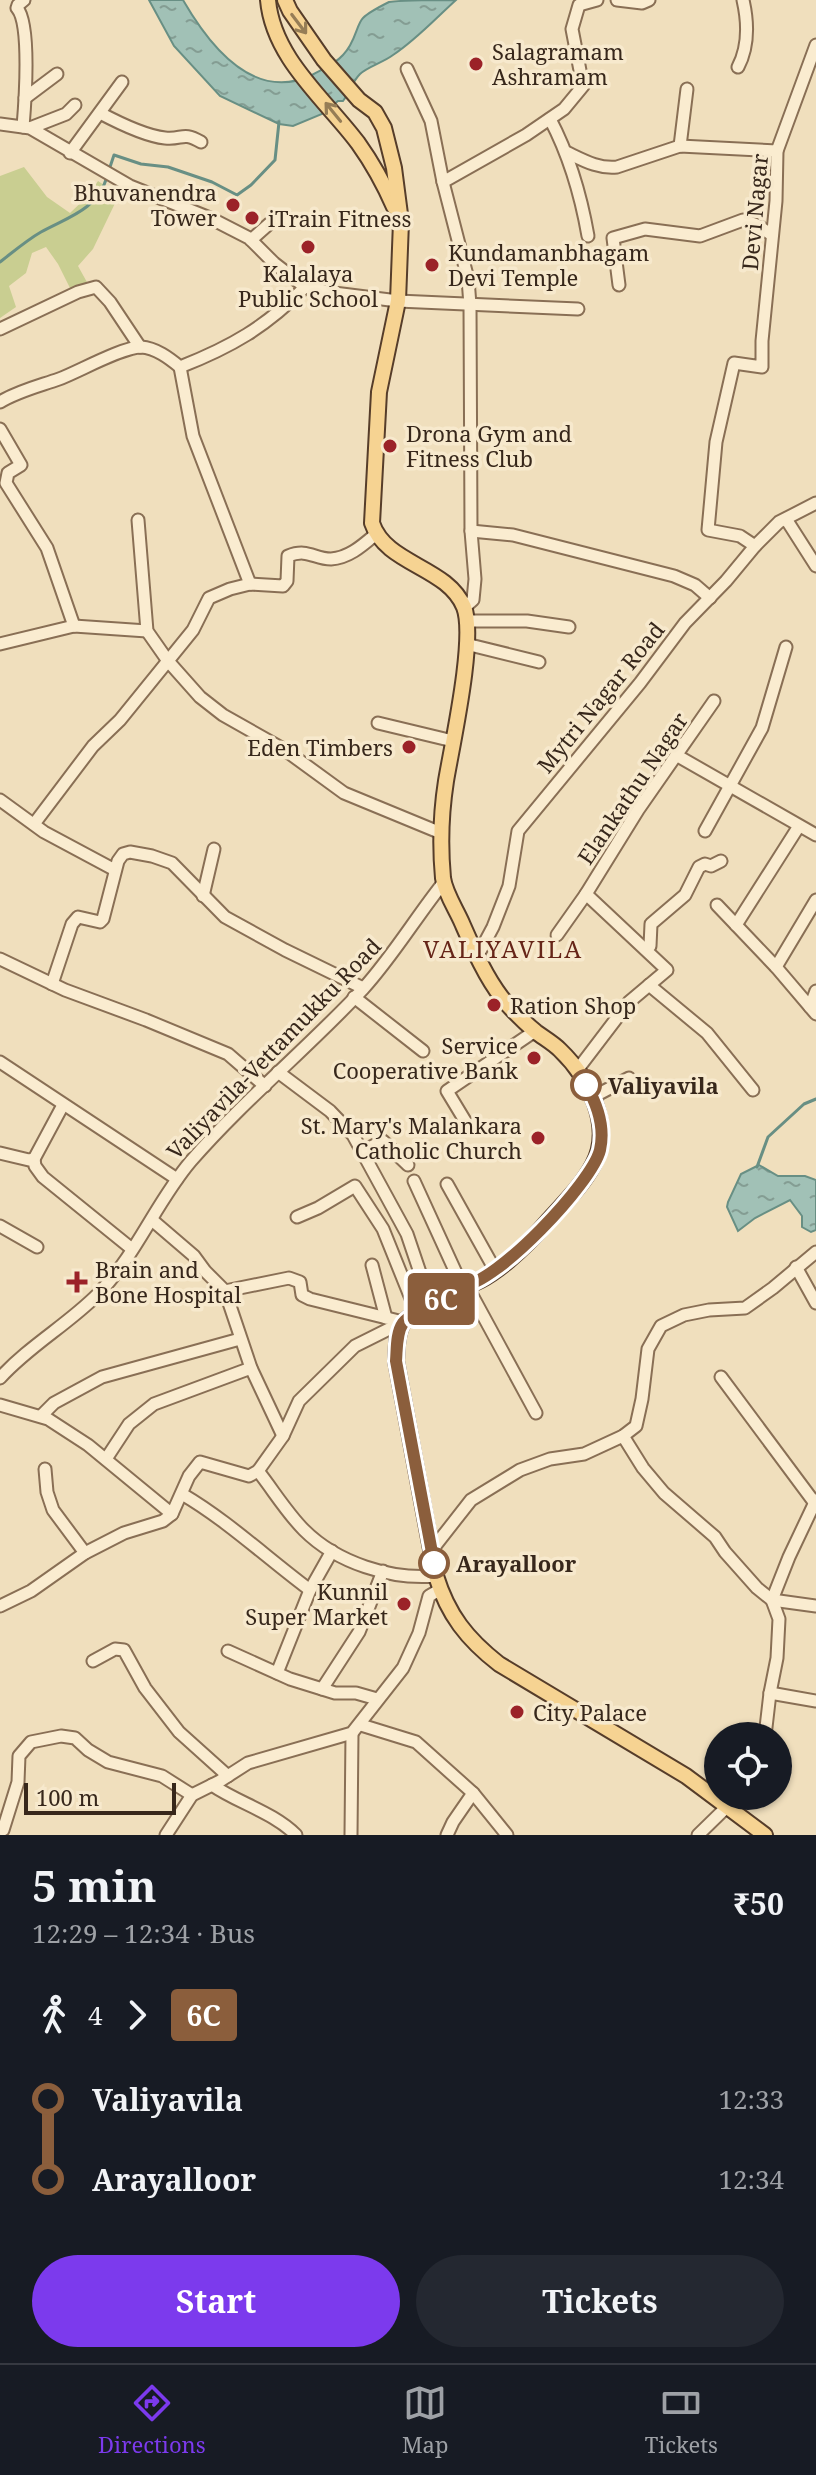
<!DOCTYPE html>
<html lang="en">
<head>
<meta charset="utf-8">
<style>
	body { margin:0; font-family:"Noto Serif",serif; background:#242831; color:#f1f3f6; height:100vh; display:flex; flex-direction:column; font-size:30px; white-space:nowrap }
	* { box-sizing:border-box; margin:0 }
	p { font-size:26px; color:#9ea1a6 }
	.icon { flex:none; width:44px; height:44px; fill:none; stroke:currentColor; stroke-width:2; stroke-linecap:round; stroke-linejoin:round }
	.map { position:relative; height:1835px; overflow:hidden }
	.panel { display:flex; flex-direction:column; background:#171b24; flex:1 }
	.panel>* { flex:none }
	.badge { padding:0 16px; border-radius:6px; font-size:28px; line-height:52px }
	.controls { position:absolute; left:704px; top:1722px; display:grid; gap:16px }
	.controls a { display:grid; place-items:center; width:88px; height:88px; border-radius:50%; background:#171b24; box-shadow:0 2px 6px #0004; font-size:40px }
	.scale { position:absolute; left:24px; bottom:20px; width:152px; box-sizing:border-box; padding-left:8px; border:4px solid #37271b; border-top:0; font-size:22px; line-height:28px; white-space:nowrap; color:#37271b; -webkit-text-stroke:6px #f7e9cd; paint-order:stroke }
	.map>.badge { position:absolute; translate:-50% -50%; box-shadow:0 0 0 4px #fff }
	.legs { display:flex; align-items:center; gap:12px; height:88px; padding:0 32px; font-size:26px }
	.legs p { margin-inline-start:auto }
	.head { display:flex; align-items:center; justify-content:space-between; height:136px; padding:0 32px }
	h1 { font-size:44px; font-weight:700; line-height:60px }
	.primary-button { display:flex; gap:16px; margin-top:auto; padding:16px 32px }
	.primary-button a { flex:1; height:92px; border-radius:48px; background:#7c3aed; color:#fff; font-size:32px; font-weight:700; line-height:92px; text-align:center }
	.primary-button a+a { background:#242831; color:#f1f3f6 }
	ul { padding:0 32px; list-style:none }
	li { display:flex; align-items:center; gap:28px; height:80px; font-size:30px }
	li i { display:grid; place-items:center; width:12px; height:100%; margin:0 10px; background:currentColor }
	li i::after { content:''; width:20px; height:20px; margin:-10px; border:6px solid; border-radius:50%; background:#171b24 }
	li p { margin-inline-start:auto }
	li:first-child i { background:linear-gradient(#0000 50%,currentColor 0) }
	li:last-child i { background:linear-gradient(currentColor 50%,#0000 0) }
	.dock { display:flex; justify-content:space-around; align-items:center; height:112px; border-top:2px solid #363941; background:#171b24; font-size:22px; color:#9ea1a6 }
	.dock a { display:grid; justify-items:center; gap:4px }
	.dock .active { color:#7c3aed }
	.map>svg:first-child { display:block }
	.green { fill:#c9ce91 }
	.water { fill:url(#water-ripples); stroke:#688f84; stroke-width:2 }
	.lines { fill:none; stroke-linecap:round; stroke-linejoin:round }
	.stream { stroke:#688f84; stroke-width:3 }
	.minor-casing { stroke:#896f55; stroke-width:15 }
	.major-casing { stroke:#563d2a; stroke-width:18 }
	.minor { stroke:#faecd0; stroke-width:11 }
	.major { stroke:#f6d392; stroke-width:14 }
	.oneway { stroke:#967d56 }
	.line-1-casing { stroke:#fff; stroke-width:18 }
	.line-1 { stroke:#8b5e3c; stroke-width:12 }
	.poi-dot { fill:#9b2228; stroke:#f7e9cd; stroke-width:3 }
	.stop-1-dot { fill:#fff; stroke:#8b5e3c; stroke-width:4 }
	.labels { text-anchor:middle; dominant-baseline:central; stroke-width:7; stroke-linejoin:round; paint-order:stroke }
	.poi-label { font-size:22px; fill:#37271b; stroke:#f7e9cd; text-anchor:start }
	.street-label { font-size:22px; fill:#37271b; stroke:#f7e9cd }
	.stop-label { font-size:22px; font-weight:bold; fill:#37271b; stroke:#f7e9cd; text-anchor:start }
	.neighbourhood-label { font-size:24px; letter-spacing:2px; fill:#662518; stroke:#f7e9cd }
</style>
</head>
<body>
<div class="map">
<svg width="816" height="1835" viewBox="0 0 816 1835">
	<defs>
		<pattern id="water-ripples" width="26" height="14" patternUnits="userSpaceOnUse" patternTransform="scale(2)"><rect width="26" height="14" fill="#a1c1b6"/><path d="M2 4q2-2 4 0t4 0M15 11q2-2 4 0t4 0" fill="none" stroke="#849d93"/></pattern>
	</defs>
	<rect width="100%" height="100%" fill="#f0dfbd"/>
	<!-- green -->
	<path class="green" d="M24,167L47,197L70,213L90,194L98,181L119,195L93,249L78,266L88,284L70,288L58,264L46,247L32,253L26,273L9,286L16,307L0,318V176Z"/>
	<!-- water -->
	<g class="water">
		<path d="M149,0H183C209,45 253,103 312,75C323,69 335,64 343,55C356,42 356,25 363,18C369,12 381,6 389,2C403,0 440,0 456,0C436,18 416,40 393,55C384,62 367,67 360,74C352,82 350,92 343,101H338L322,114L293,126L279,124L220,96L174,46Z"/>
		<path d="M759,1165L778,1176H805L816,1180V1230L811,1232L802,1227V1216L790,1200L755,1218L738,1231L727,1207L728,1202L741,1174Z"/>
	</g>
	<g class="lines">
		<!-- stream -->
		<g class="stream">
			<path d="M109,170L114,155L141,164L168,167L212,182L237,195L251,185L275,160L279,122"/>
			<path d="M0,262C13,252 27,240 41,232C68,217 97,210 107,177"/>
			<path d="M757,1167L768,1137L804,1104L816,1099"/>
		</g>
		<defs>
			<g id="minor">
				<path d="M617,0L642,3L649,0"/>
				<path d="M738,67C749,46 748,22 743,0"/>
				<path d="M407,69L431,121L443,182"/>
				<path d="M25,98L57,74"/>
				<path d="M100,113C117,122 146,136 165,138C183,140 182,131 201,142"/>
				<path d="M550,119C569,155 581,196 588,236"/>
				<path d="M0,124L30,128L130,186L210,218L249,238L274,263L305,287L334,293L398,301L578,309"/>
				<path d="M23,127C25,103 31,24 17,8L18,5L24,0"/>
				<path d="M30,128L66,114L75,105"/>
				<path d="M680,146L687,89"/>
				<path d="M566,152C583,160 598,169 617,167L680,146L777,151"/>
				<path d="M70,153L122,82"/>
				<path d="M251,240L278,216L298,221"/>
				<path d="M619,285L613,238L645,229L700,236L743,220L757,225L772,235"/>
				<path d="M0,329L78,292L96,287L110,302L140,347"/>
				<path d="M180,367L193,436L250,584"/>
				<path d="M0,402C18,391 39,386 59,379C78,372 122,347 141,347C156,348 169,358 180,367C231,347 266,327 305,287"/>
				<path d="M0,429L21,465L8,473L6,483L47,548L74,626"/>
				<path d="M786,519L816,566"/>
				<path d="M138,520L147,631L168,661L200,697L223,715L285,750L344,793L441,833"/>
				<path d="M471,531L513,535L674,576L695,585L710,598"/>
				<path d="M755,546L740,536L708,530L716,442L734,363L762,367V341L776,201L777,151L816,45"/>
				<path d="M464,608L473,600L475,579L471,531L470,305L468,279L443,182L526,135L564,109L583,86L572,29L579,5L597,0"/>
				<path d="M466,621H527L569,627"/>
				<path d="M0,644L74,626L147,631"/>
				<path d="M466,644L539,662"/>
				<path d="M378,723L453,741"/>
				<path d="M676,755L816,835"/>
				<path d="M0,800L44,832L115,870"/>
				<path d="M34,824L93,746L120,720L193,630L209,598L230,589L250,584L283,586L287,581L288,556C308,548 314,559 331,559C349,558 363,545 376,534"/>
				<path d="M705,831L762,728L786,647"/>
				<path d="M203,896L214,849"/>
				<path d="M717,905L776,967L816,1014"/>
				<path d="M736,925L799,826"/>
				<path d="M557,935L586,894"/>
				<path d="M645,949L650,946L651,924L685,895L699,867L705,864L711,866L721,861"/>
				<path d="M477,957L493,927L509,886L518,831L640,683L685,623L726,581L755,546L779,522L816,503"/>
				<path d="M0,959L65,990L146,1020L228,1054L265,1086"/>
				<path d="M776,967L816,900"/>
				<path d="M52,984L72,924L78,917L100,922L103,919L118,861L123,854L130,852L152,856L172,863L225,917L285,950L363,988"/>
				<path d="M649,985L707,1033L753,1090"/>
				<path d="M354,997L423,1051"/>
				<path d="M810,1007L816,991"/>
				<path d="M0,1062L177,1179"/>
				<path d="M578,1069L629,1002L667,970L586,894L638,810L714,701"/>
				<path d="M278,1072L330,1111L353,1135L407,1234L431,1305"/>
				<path d="M593,1097L629,1078"/>
				<path d="M470,1129L447,1091L535,1031"/>
				<path d="M361,1152L383,1141L408,1165"/>
				<path d="M0,1153L29,1160L34,1159L63,1105"/>
				<path d="M34,1159L35,1166L43,1177L132,1249"/>
				<path d="M414,1181L462,1286"/>
				<path d="M447,1184L495,1270"/>
				<path d="M297,1217L318,1208L355,1186L383,1229L416,1311"/>
				<path d="M152,1220L194,1256L205,1271L225,1291L251,1368L283,1436"/>
				<path d="M0,1226L37,1247"/>
				<path d="M372,1265L386,1318"/>
				<path d="M796,1267L816,1303"/>
				<path d="M467,1286L536,1413"/>
				<path d="M225,1291L289,1278L300,1282L302,1295L310,1299L403,1322"/>
				<path d="M721,1377L814,1502"/>
				<path d="M0,1378C29,1346 67,1325 97,1295C136,1256 156,1202 191,1161C244,1100 308,1048 363,989C393,956 416,917 444,882"/>
				<path d="M0,1405L48,1419L88,1445L172,1514"/>
				<path d="M41,1416L54,1403L102,1377L240,1339"/>
				<path d="M623,1436L643,1468L664,1493L715,1537L725,1552L757,1588L772,1600L816,1606"/>
				<path d="M106,1459L129,1424L154,1404L251,1368"/>
				<path d="M45,1469L47,1492L53,1510L85,1553"/>
				<path d="M258,1471C273,1490 287,1513 304,1530C337,1563 391,1580 436,1576"/>
				<path d="M182,1494C228,1521 267,1558 310,1590"/>
				<path d="M431,1551L471,1500L520,1470L550,1459L584,1454L623,1436L636,1426L642,1399L648,1349L661,1326L684,1315L709,1310L745,1308L773,1288L816,1252"/>
				<path d="M0,1606L31,1591L85,1553L124,1533L163,1521L172,1514L189,1476L200,1462L249,1476L258,1471L283,1436L299,1401L355,1346L403,1322"/>
				<path d="M228,1651L290,1679L335,1693H356L377,1699"/>
				<path d="M93,1661L115,1649L124,1650L145,1688L179,1732L228,1776"/>
				<path d="M277,1673L310,1590L332,1551"/>
				<path d="M322,1689L359,1632L383,1571"/>
				<path d="M770,1693L816,1701"/>
				<path d="M361,1725L416,1742L473,1793L507,1835"/>
				<path d="M765,1736L770,1693L777,1658L779,1619L772,1600L789,1557L816,1500"/>
				<path d="M212,1785C238,1803 273,1812 296,1835"/>
				<path d="M3,1830L18,1782L19,1756L31,1742L61,1736L75,1738L88,1750L108,1762L162,1776L192,1795"/>
				<path d="M166,1835L192,1795L220,1781L248,1763L352,1733L403,1668L419,1633L429,1596L441,1589"/>
				<path d="M351,1835L352,1733"/>
				<path d="M447,1835L453,1822L473,1793"/>
				<path d="M698,1835L738,1796"/>
			</g>
			<g id="major">
				<path d="M268,0C273,58 325,99 358,143C373,164 384,184 394,207"/>
				<path d="M285,0L290,11L324,60L359,100L375,112L384,128L394,168L401,222L398,301L379,392L372,523C386,565 447,566 464,607C476,638 452,745 446,781C441,813 440,846 443,878C445,893 456,909 462,923C473,948 485,976 502,998C511,1009 524,1022 536,1032C544,1038 553,1043 560,1050C588,1077 614,1126 593,1165C582,1186 564,1203 548,1221C531,1241 489,1284 462,1286C450,1293 409,1314 403,1323C396,1333 397,1349 396,1361L436,1576C448,1615 467,1639 499,1664L686,1776L765,1835"/>
			</g>
		</defs>
		<!-- minor casing -->
		<use href="#minor" class="minor-casing"/>
		<!-- major casing -->
		<use href="#major" class="major-casing"/>
		<!-- minor -->
		<use href="#minor" class="minor"/>
		<!-- major -->
		<use href="#major" class="major"/>
	</g>
	<!-- one-way arrows -->
	<defs><path id="oneway-shaft" d="M-6 0H5M1.5-3L5.5 0L1.5 3" fill="none" stroke-width="1.6" stroke-linecap="round" stroke-linejoin="round" transform="scale(2)"/></defs>
	<g class="oneway">
		<use href="#oneway-shaft" transform="translate(299 24) rotate(53)"/>
		<use href="#oneway-shaft" transform="translate(333 112) rotate(-129)"/>
	</g>
	<g class="lines">
		<defs>
			<path id="line-1" d="M434,1563L396,1361C397,1349 396,1333 403,1323C409,1314 450,1293 462,1286C496,1284 592,1183 600,1150C605,1128 597,1104 586,1085"/>
		</defs>
		<!-- line-1 casing -->
		<use href="#line-1" class="line-1-casing"/>
		<!-- line-1 -->
		<use href="#line-1" class="line-1"/>
	</g>
	<!-- markers -->
	<g class="poi-dot">
		<circle cx="476" cy="64" r="8"/>
		<circle cx="233" cy="205" r="8"/>
		<circle cx="252" cy="218" r="8"/>
		<circle cx="308" cy="247" r="8"/>
		<circle cx="432" cy="265" r="8"/>
		<circle cx="390" cy="446" r="8"/>
		<circle cx="409" cy="747" r="8"/>
		<circle cx="494" cy="1005" r="8"/>
		<circle cx="534" cy="1058" r="8"/>
		<circle cx="538" cy="1138" r="8"/>
		<path d="M73 1270h8v8h8v8h-8v8h-8v-8h-8v-8h8z"/>
		<circle cx="404" cy="1604" r="8"/>
		<circle cx="517" cy="1712" r="8"/>
	</g>
	<g class="stop-1-dot">
		<circle cx="586" cy="1085" r="14"/>
		<circle cx="434" cy="1563" r="14"/>
	</g>
	<g class="labels">
		<!-- poi labels -->
		<g class="poi-label">
			<text x="492" y="51">Salagramam<tspan x="492" dy="25">Ashramam</tspan></text>
			<text x="217" y="192" text-anchor="end">Bhuvanendra<tspan x="217" dy="25">Tower</tspan></text>
			<text x="268" y="218">iTrain Fitness</text>
			<text x="448" y="252">Kundamanbhagam<tspan x="448" dy="25">Devi Temple</tspan></text>
			<text x="308" y="273" text-anchor="middle">Kalalaya<tspan x="308" dy="25">Public School</tspan></text>
			<text x="406" y="433">Drona Gym and<tspan x="406" dy="25">Fitness Club</tspan></text>
			<text x="393" y="747" text-anchor="end">Eden Timbers</text>
			<text x="510" y="1005">Ration Shop</text>
			<text x="518" y="1045" text-anchor="end">Service<tspan x="518" dy="25">Cooperative Bank</tspan></text>
			<text x="522" y="1125" text-anchor="end">St. Mary's Malankara<tspan x="522" dy="25">Catholic Church</tspan></text>
			<text x="95" y="1269">Brain and<tspan x="95" dy="25">Bone Hospital</tspan></text>
			<text x="388" y="1591" text-anchor="end">Kunnil<tspan x="388" dy="25">Super Market</tspan></text>
			<text x="533" y="1712">City Palace</text>
		</g>
		<!-- street labels -->
		<g class="street-label">
			<text transform="translate(754 212) rotate(-85)">Devi Nagar</text>
			<text transform="translate(600 697) rotate(-51)">Mytri Nagar Road</text>
			<text transform="translate(632 788) rotate(-56)">Elankathu Nagar</text>
			<text transform="translate(273 1048) rotate(-46)">Valiyavila-Vettamukku Road</text>
		</g>
		<!-- stop labels -->
		<g class="stop-label">
			<text x="608" y="1085">Valiyavila</text>
			<text x="456" y="1563">Arayalloor</text>
		</g>
		<!-- neighbourhood labels -->
		<g class="neighbourhood-label">
			<text x="503" y="948">VALIYAVILA</text>
		</g>
	</g>
</svg>
<div class="controls">
<a><svg class="icon" aria-label="locate" viewBox="0 0 24 24"><circle cx="12" cy="12" r="6"/><path d="M12 2v4M12 18v4M2 12h4M18 12h4"/></svg></a>
</div>
<div class="scale">100 m</div>
<b class="badge" style="left:441px;top:1299px;background:#8b5e3c;color:#fff">6C</b>
</div>
<section class="panel">
<div class="head"><div><h1>5 min</h1><p>12:29 – 12:34 · Bus</p></div><b>₹50</b></div>
<div class="legs"><svg class="icon" aria-label="walk" viewBox="0 0 24 24"><circle cx="13" cy="4" r="2"/><path d="M13 8l-2 6 4 7M11 14l-3 7M7 12l3-4h3l4 4"/></svg>4<svg class="icon" aria-label="forward" viewBox="0 0 24 24"><path d="M9 5l7 7-7 7"/></svg><b class="badge" style="background:#8b5e3c;color:#fff">6C</b></div>
<ul>
<li><i style="color:#8b5e3c"></i><b>Valiyavila</b><p>12:33</p></li>
<li><i style="color:#8b5e3c"></i><b>Arayalloor</b><p>12:34</p></li>
</ul>
<div class="primary-button"><a>Start</a><a>Tickets</a></div>
</section>
<nav class="dock">
<a class="active"><svg class="icon" aria-label="directions" viewBox="0 0 24 24"><path d="M12 3l9 9-9 9-9-9zM9 14v-3h6M13 9l2 2-2 2"/></svg>Directions</a>
<a><svg class="icon" aria-label="map" viewBox="0 0 24 24"><path d="M3 6l6-2 6 2 6-2v14l-6 2-6-2-6 2zM9 4v14M15 6v14"/></svg>Map</a>
<a><svg class="icon" aria-label="tickets" viewBox="0 0 24 24"><path d="M3 7h18v10H3zM15 7v10"/></svg>Tickets</a>
</nav>
</body>
</html>
